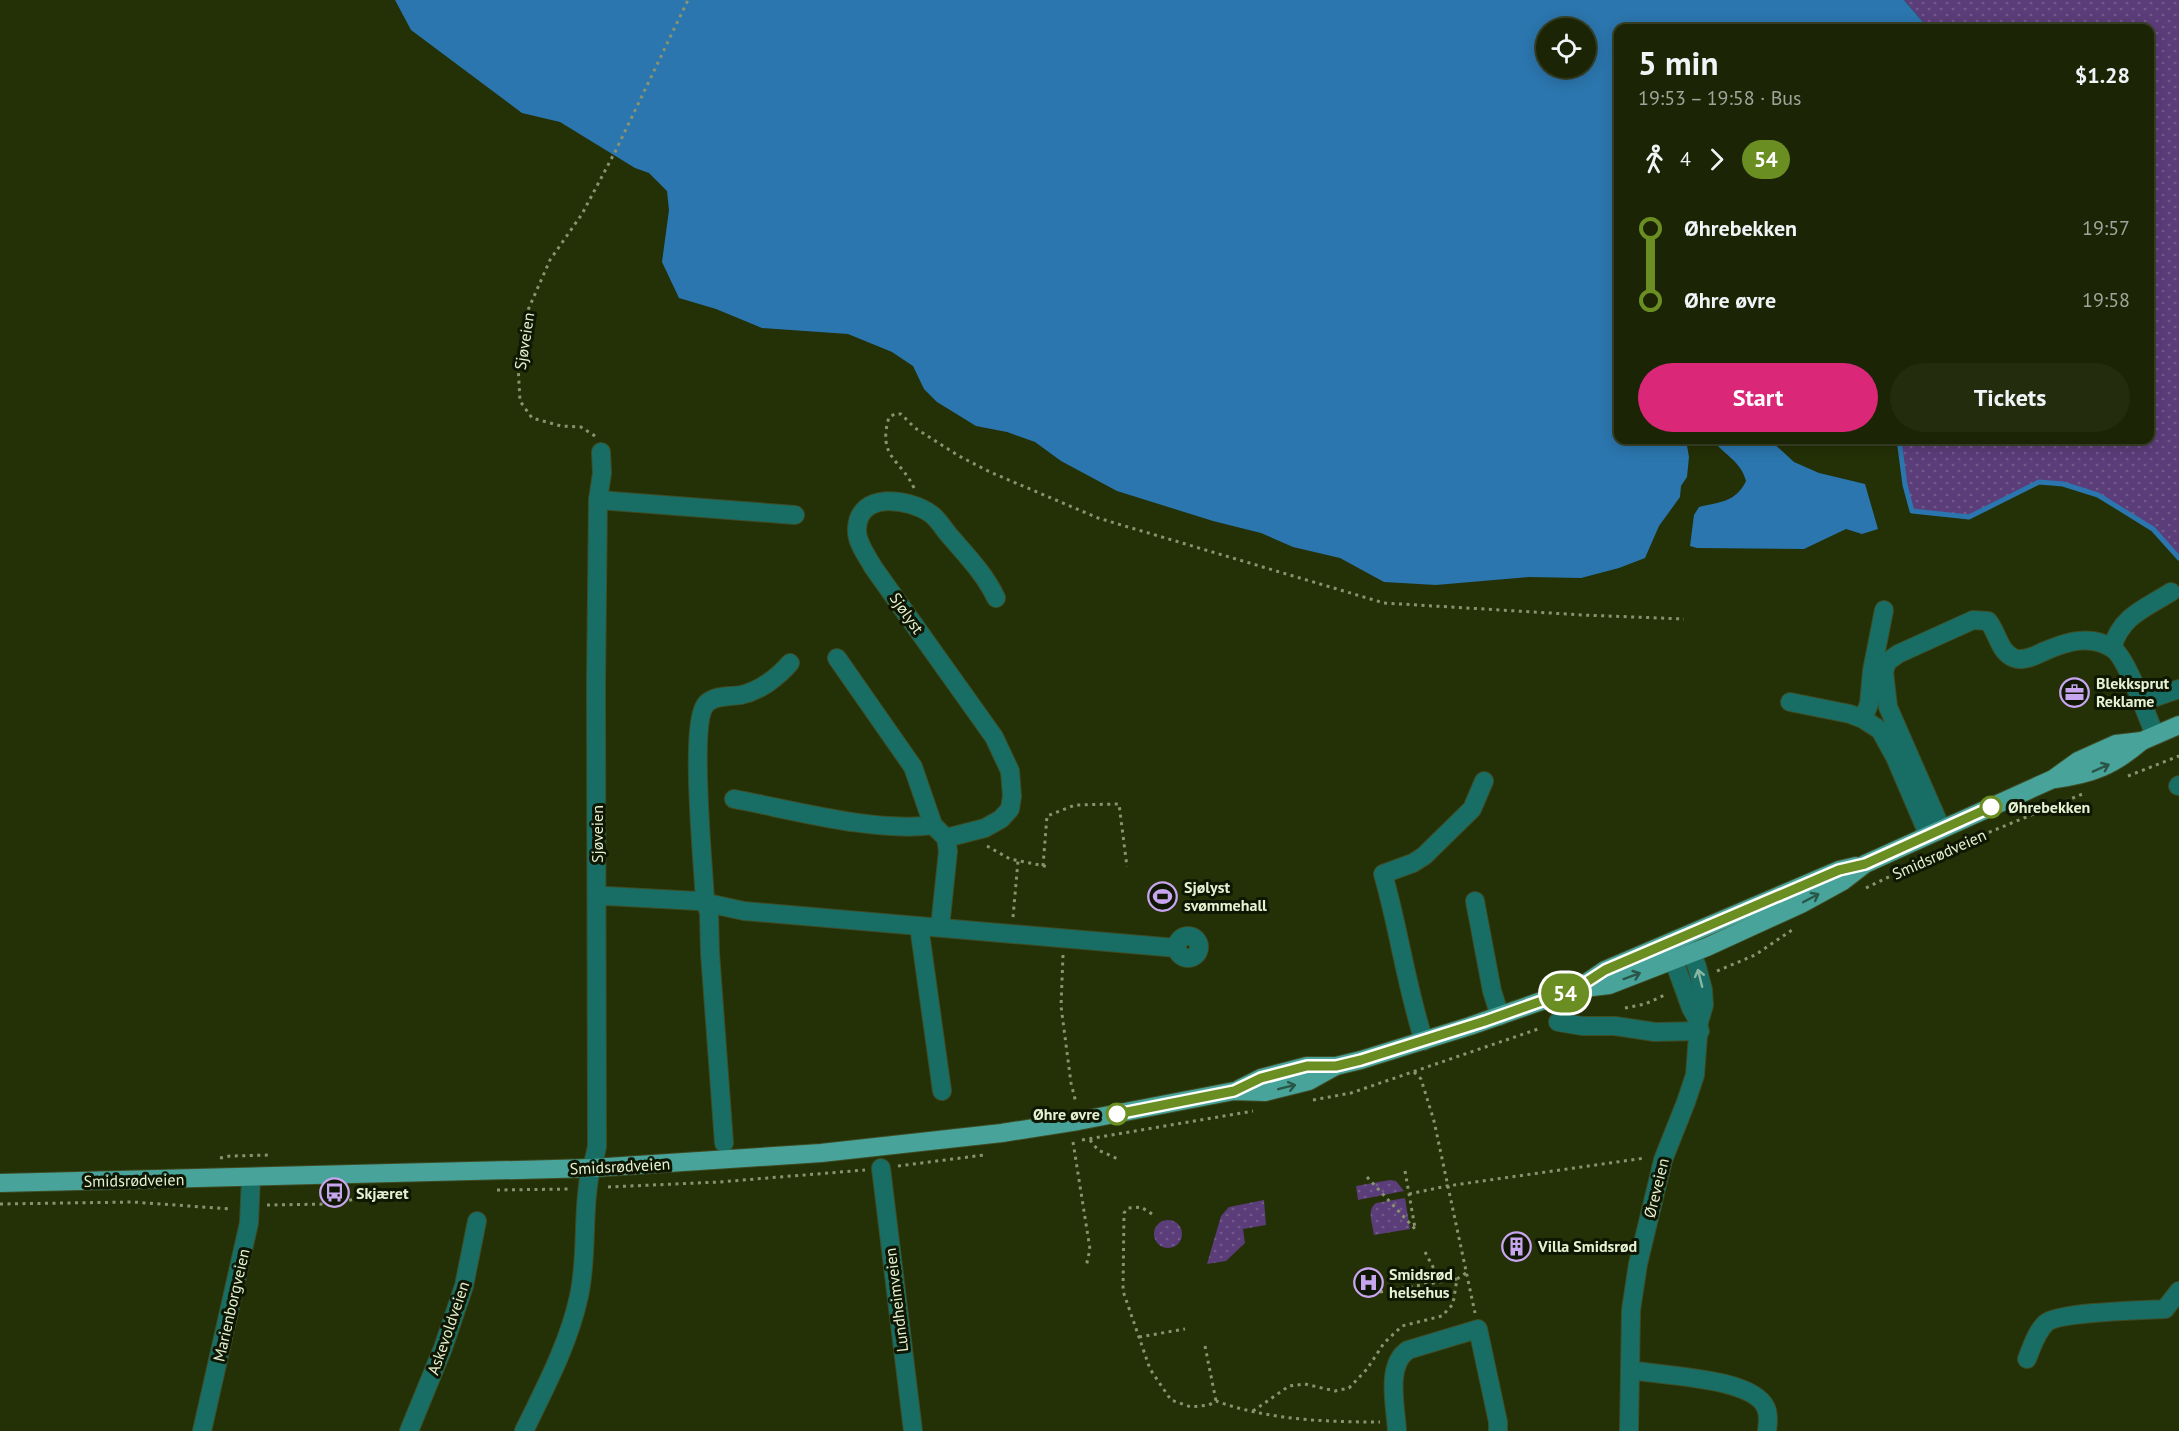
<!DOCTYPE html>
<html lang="en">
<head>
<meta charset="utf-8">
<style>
	body { margin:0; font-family:"PT Sans",sans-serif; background:#242c0e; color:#f1f3f6; height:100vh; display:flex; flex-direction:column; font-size:22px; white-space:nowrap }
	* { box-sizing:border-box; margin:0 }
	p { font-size:20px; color:#a0a49a }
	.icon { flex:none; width:33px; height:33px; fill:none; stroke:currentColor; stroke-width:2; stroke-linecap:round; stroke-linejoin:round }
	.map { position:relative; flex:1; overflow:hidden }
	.side { position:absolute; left:1614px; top:24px; width:540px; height:420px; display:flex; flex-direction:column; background:#1b2404; border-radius:12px; box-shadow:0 3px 15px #0003,0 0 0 2px #394126 }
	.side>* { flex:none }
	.badge { padding:0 12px; border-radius:20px; font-size:21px; line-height:39px }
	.tools { position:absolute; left:1536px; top:18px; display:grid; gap:12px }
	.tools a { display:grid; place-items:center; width:60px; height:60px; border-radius:50%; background:#1b2404; box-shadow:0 3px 15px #0003,0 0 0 2px #394126; font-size:30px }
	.map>.badge { position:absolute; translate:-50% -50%; box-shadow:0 0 0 3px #fff }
	.legs { display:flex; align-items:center; gap:9px; height:66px; padding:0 24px; font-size:20px }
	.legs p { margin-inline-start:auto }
	.summary { display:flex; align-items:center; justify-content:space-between; height:102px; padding:0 24px }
	h1 { font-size:33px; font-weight:700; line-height:45px }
	.button { display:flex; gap:12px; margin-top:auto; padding:12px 24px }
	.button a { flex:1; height:69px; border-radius:36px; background:#db2777; color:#fff; font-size:24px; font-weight:700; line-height:69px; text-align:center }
	.button a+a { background:#242c0e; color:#f1f3f6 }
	ul { padding:0 24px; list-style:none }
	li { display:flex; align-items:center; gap:21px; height:72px; font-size:22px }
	li i { display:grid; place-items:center; width:9px; height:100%; margin:0 8px; background:currentColor }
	li i::after { content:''; width:15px; height:15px; margin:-8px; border:4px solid; border-radius:50%; background:#1b2404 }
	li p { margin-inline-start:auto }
	li:first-child i { background:linear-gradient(#0000 50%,currentColor 0) }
	li:last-child i { background:linear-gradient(currentColor 50%,#0000 0) }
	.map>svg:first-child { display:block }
	.grass { fill:url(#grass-dots) }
	.water { fill:#2b76ae; fill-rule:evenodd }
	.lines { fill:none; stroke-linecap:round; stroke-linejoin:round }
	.stream { stroke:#2b76ae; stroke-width:5 }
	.minor-casing { stroke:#3f4b23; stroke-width:20 }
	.major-casing { stroke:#3f4b23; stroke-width:20 }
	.path { stroke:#889470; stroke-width:3; stroke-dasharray:3 4.5; stroke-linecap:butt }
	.minor { stroke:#186e65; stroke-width:18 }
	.major { stroke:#48a49a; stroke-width:18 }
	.oneway { stroke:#295646 }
	.oneway2 { stroke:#89b6a2 }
	.line-1-casing { stroke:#fff; stroke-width:14 }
	.line-1 { stroke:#6b8e23; stroke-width:9 }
	.stop-1-dot { fill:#fff; stroke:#6b8e23; stroke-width:3 }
	.labels { text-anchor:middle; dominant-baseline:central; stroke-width:6; stroke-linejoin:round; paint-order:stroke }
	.street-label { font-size:16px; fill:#e5f1d3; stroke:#0f1702 }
	.poi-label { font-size:16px; font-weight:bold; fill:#e5f1d3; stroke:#0f1702; text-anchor:start }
	.stop-label { font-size:16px; font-weight:bold; fill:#e5f1d3; stroke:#0f1702; text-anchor:start }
</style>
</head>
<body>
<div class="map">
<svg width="2179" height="1431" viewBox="0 0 2179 1431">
	<defs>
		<pattern id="grass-dots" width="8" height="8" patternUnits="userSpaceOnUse" patternTransform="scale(1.5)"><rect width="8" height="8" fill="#5b3d79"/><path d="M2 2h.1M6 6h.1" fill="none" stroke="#725a8b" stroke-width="1.8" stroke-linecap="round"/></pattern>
	</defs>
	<rect width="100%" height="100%" fill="#243006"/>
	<!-- grass -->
	<g class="grass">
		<path d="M1904,0H2179V558L2153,529L2098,495L2063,484L2039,482L1969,517L1912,511L1905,485L1900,447L1905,440H1923L1929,443L1932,440H2150V28H1928Z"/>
		<path d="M1390,1180L1396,1181L1404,1191L1358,1200L1356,1186Z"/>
		<path d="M1405,1198L1410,1229L1374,1235C1373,1224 1366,1210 1376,1203Z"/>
		<path d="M1264,1200L1266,1225L1243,1229L1245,1243L1226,1261L1207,1264L1221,1216L1229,1207Z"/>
		<circle cx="1168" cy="1234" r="14"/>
	</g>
	<!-- water -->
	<g class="water">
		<path d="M395,0H1904L1928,28H1618V440H1686L1689,457L1687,477L1681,486L1680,497L1659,526L1645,558L1619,568L1581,578L1529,577L1436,585L1384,582L1340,558L1293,547L1261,533L1213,521L1117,491L1061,461L1035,442L1007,432L976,426L937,402L924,389L913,366L892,352L848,334L762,328L716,309L679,298L662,262L669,210L667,191L649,173L635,168L560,122L522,113L411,30ZM1586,28V68H1546V28Z"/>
		<path d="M1713,440H1770L1794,462L1819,473L1865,484L1878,529L1862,534L1846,529L1804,549L1697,548L1690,546L1694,515L1699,507C1720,502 1736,502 1746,481C1741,461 1724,455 1713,440Z"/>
	</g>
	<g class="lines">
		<!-- stream -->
		<path class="stream" d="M1900,447L1905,485L1912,511L1969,517L2039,482L2063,484L2098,495L2153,529L2179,558"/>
		<defs>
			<g id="minor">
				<path d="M598,500L795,515"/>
				<path d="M2112,648C2121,616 2144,609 2171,592"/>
				<path d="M837,658L913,767L933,825L946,838"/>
				<path d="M1790,702L1850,714L1863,719L1880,730L1895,757L1928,834"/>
				<path d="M2141,702L2179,689"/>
				<path d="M1863,719L1869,704L1872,671L1884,610"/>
				<path d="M2178,786L2179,785"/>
				<path d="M734,799C793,810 875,833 933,825"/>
				<path d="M1941,828L1888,707L1884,672L1887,662L1898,654L1973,620L1988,621C1998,633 1999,652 2014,658C2024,662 2036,655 2045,651C2066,642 2090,634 2112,648C2127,657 2147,717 2155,735"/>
				<path d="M598,897L607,896L698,901L744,911L1177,948"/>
				<path d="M1475,901L1492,991L1500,1016"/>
				<path d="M919,926L942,1091"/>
				<path d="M940,927L948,851L946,838L985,828L1001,819L1010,809L1012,796L1010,771L994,737L873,567C867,556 856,542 857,529C858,491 909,498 931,514C938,519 943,528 949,535C966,555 985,574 996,598"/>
				<circle cx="1188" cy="947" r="11"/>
				<path d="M1678,946L1674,961L1691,1008L1699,1022"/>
				<path d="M1558,1022L1582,1026H1615L1655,1032L1700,1031"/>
				<path d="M1424,1041C1406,986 1399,929 1383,874L1413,863L1424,856L1472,809L1484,781"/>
				<path d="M724,1143L710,953L709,912L705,902C704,870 688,720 707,703C716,695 729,697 741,695C760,691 778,677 790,663"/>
				<path d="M881,1168L913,1431"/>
				<path d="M2027,1359C2032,1347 2036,1332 2046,1323C2058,1312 2145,1310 2165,1309L2179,1291"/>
				<path d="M1631,1370C1661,1376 1753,1377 1766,1408C1769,1415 1768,1424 1767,1431"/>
				<path d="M202,1431L249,1223L251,1177"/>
				<path d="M409,1431L443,1348L464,1286L477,1221"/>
				<path d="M524,1431C545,1388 569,1343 579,1296C587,1259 583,1222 588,1186C589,1172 595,1160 597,1146L596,685L598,500L602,473L601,452"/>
				<path d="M1397,1431C1396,1408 1385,1365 1408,1350L1478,1329L1498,1422V1431"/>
				<path d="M1629,1431L1631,1310L1638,1264L1663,1160L1686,1102L1695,1075L1699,1022L1704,1005L1703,990L1697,967L1692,954L1682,941"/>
			</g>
			<g id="major">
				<path d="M2055,779C2092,774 2113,766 2142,741"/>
				<path d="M1580,987L1605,970L1839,870L1856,866"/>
				<path d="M1239,1089L1261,1078L1307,1066H1336L1361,1060L1470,1026L1576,989L1609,985L1707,947L1801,904L1843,881L1865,864L2053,779L2078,761L2116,744L2142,741L2179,725"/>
				<path d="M0,1183L592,1168L821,1153L1002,1133L1078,1121L1234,1091L1265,1092L1309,1081L1336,1066"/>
			</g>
		</defs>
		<!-- minor casing -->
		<use href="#minor" class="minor-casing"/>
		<!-- major casing -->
		<use href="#major" class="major-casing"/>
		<!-- path -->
		<g class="path">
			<path d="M595,436L581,427L561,426L532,418L520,401L518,365L528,310L550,260L582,214L616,150L688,0"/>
			<path d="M914,488C901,459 877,458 889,417L895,414H901L915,428L959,456L990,472L1098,518L1384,603L1583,615L1684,619"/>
			<path d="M2128,776L2179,756"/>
			<path d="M987,846L1010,859L1049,867"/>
			<path d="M1043,866L1047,816L1075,805L1119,804L1127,867"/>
			<path d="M1866,888L1936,854L2085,793"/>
			<path d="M1013,917L1018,861"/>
			<path d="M1063,955L1061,1006L1071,1083L1076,1103"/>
			<path d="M1717,971L1755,955L1792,930"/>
			<path d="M1625,1008L1645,1004L1667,994"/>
			<path d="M1414,1072L1421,1079L1434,1121L1475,1313"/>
			<path d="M1313,1100L1351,1093L1541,1028"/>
			<path d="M1082,1140L1253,1111"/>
			<path d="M1090,1140L1098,1150L1118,1159"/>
			<path d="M1073,1142L1090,1249L1086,1267"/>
			<path d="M220,1158L230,1156L272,1155"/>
			<path d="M898,1166L984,1155"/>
			<path d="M1405,1171L1415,1228"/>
			<path d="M1367,1177L1415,1229"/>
			<path d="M608,1187L719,1182L865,1170"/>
			<path d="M497,1190L571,1189"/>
			<path d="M1409,1194L1447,1186L1645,1158"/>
			<path d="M0,1204L133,1202L231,1209"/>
			<path d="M267,1205L330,1204L386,1193"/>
			<path d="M1152,1214L1141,1207L1128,1208L1124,1213L1123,1291L1150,1369L1171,1400L1191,1407L1209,1405L1216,1401C1269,1420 1324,1422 1380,1422"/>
			<path d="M1425,1252L1441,1282"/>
			<path d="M1380,1292L1457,1279"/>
			<path d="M1139,1337L1185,1329"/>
			<path d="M1205,1346L1216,1401"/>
			<path d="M1253,1411L1289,1386L1305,1384L1335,1391L1349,1388L1367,1369L1384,1343L1402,1326L1442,1316L1453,1304L1457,1279L1466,1273"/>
		</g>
		<!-- minor -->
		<use href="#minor" class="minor"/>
		<!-- major -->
		<use href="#major" class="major"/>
	</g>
	<!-- one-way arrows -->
	<defs><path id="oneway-shaft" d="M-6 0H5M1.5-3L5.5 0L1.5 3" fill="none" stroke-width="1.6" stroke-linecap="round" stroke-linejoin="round" transform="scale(1.5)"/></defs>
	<g class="oneway">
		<use href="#oneway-shaft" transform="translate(2101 768) rotate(-24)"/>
		<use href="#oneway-shaft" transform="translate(1811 898) rotate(-28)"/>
		<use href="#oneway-shaft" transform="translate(1632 976) rotate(-20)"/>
		<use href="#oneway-shaft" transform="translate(1287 1087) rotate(-14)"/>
	</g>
	<use class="oneway2" href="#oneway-shaft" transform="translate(1700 978) rotate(-104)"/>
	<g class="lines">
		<defs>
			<path id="line-1" d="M1117,1114L1234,1091L1261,1078L1307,1066H1336L1361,1060L1485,1021L1576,989L1605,970L1839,870L1865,864L1991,807"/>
		</defs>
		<!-- line-1 casing -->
		<use href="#line-1" class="line-1-casing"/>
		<!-- line-1 -->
		<use href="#line-1" class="line-1"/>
	</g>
	<!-- icons -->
	<defs>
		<symbol id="office-ring" viewBox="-11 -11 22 22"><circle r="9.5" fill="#0f1702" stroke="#c8a6ef" stroke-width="1.5"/><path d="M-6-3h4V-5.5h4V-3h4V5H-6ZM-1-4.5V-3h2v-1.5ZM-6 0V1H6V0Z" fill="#c8a6ef"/></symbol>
		<symbol id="stadium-ring" viewBox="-11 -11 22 22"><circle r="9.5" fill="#0f1702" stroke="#c8a6ef" stroke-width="1.5"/><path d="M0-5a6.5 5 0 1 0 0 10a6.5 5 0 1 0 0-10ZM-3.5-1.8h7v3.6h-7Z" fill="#c8a6ef"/></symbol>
		<symbol id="bus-ring" viewBox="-11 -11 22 22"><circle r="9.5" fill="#0f1702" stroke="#c8a6ef" stroke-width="1.5"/><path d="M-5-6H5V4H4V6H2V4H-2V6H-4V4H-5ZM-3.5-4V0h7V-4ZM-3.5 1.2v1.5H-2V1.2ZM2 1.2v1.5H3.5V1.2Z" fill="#c8a6ef"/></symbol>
		<symbol id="building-ring" viewBox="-11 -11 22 22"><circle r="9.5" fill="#0f1702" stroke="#c8a6ef" stroke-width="1.5"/><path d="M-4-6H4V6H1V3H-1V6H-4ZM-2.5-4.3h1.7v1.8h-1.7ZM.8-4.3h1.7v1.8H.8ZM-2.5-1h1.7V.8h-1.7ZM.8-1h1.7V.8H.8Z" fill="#c8a6ef"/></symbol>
		<symbol id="hospital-ring" viewBox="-11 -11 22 22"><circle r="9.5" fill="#0f1702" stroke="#c8a6ef" stroke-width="1.5"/><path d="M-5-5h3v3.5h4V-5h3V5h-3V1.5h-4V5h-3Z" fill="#c8a6ef"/></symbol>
	</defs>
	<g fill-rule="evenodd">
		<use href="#office-ring" x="2058" y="676" width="33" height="33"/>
		<use href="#stadium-ring" x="1146" y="880" width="33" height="33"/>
		<use href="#bus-ring" x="318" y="1176" width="33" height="33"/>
		<use href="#building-ring" x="1500" y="1230" width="33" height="33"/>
		<use href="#hospital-ring" x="1352" y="1266" width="33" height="33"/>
	</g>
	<!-- markers -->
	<g class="stop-1-dot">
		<circle cx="1991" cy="807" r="10"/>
		<circle cx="1117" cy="1114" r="10"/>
	</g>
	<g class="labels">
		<!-- street labels -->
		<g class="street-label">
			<text transform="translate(524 341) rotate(-81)">Sjøveien</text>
			<text transform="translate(907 613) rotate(55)">Sjølyst</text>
			<text transform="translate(597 834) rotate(-90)">Sjøveien</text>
			<text transform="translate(1939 854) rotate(-24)">Smidsrødveien</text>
			<text transform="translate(620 1166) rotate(-3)">Smidsrødveien</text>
			<text transform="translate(134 1180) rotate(-1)">Smidsrødveien</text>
			<text transform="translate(1656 1188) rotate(-76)">Øreveien</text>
			<text transform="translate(896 1300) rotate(-97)">Lundheimveien</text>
			<text transform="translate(231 1305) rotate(-77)">Marienborgveien</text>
			<text transform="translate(448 1328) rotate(-71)">Askevoldveien</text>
		</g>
		<!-- poi labels -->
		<g class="poi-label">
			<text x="2096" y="683">Blekksprut<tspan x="2096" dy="18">Reklame</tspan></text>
			<text x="1184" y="887">Sjølyst<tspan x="1184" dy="18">svømmehall</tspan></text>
			<text x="356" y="1193">Skjæret</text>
			<text x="1538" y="1246">Villa Smidsrød</text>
			<text x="1389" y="1274">Smidsrød<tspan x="1389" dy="18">helsehus</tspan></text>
		</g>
		<!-- stop labels -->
		<g class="stop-label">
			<text x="2008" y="807">Øhrebekken</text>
			<text x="1100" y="1114" text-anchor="end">Øhre øvre</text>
		</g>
	</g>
</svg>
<div class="tools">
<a><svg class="icon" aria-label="locate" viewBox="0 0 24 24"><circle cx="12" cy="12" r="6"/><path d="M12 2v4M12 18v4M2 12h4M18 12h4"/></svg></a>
</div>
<b class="badge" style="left:1565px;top:993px;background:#6b8e23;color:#fff">54</b>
<section class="side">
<div class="summary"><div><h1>5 min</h1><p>19:53 – 19:58 · Bus</p></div><b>$1.28</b></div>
<div class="legs"><svg class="icon" aria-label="walk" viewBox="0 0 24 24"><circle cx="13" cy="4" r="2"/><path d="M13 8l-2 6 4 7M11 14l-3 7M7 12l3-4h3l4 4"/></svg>4<svg class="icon" aria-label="forward" viewBox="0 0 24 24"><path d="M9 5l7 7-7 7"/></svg><b class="badge" style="background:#6b8e23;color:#fff">54</b></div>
<ul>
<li><i style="color:#6b8e23"></i><b>Øhrebekken</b><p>19:57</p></li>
<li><i style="color:#6b8e23"></i><b>Øhre øvre</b><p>19:58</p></li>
</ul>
<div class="button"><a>Start</a><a>Tickets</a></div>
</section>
</div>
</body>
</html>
